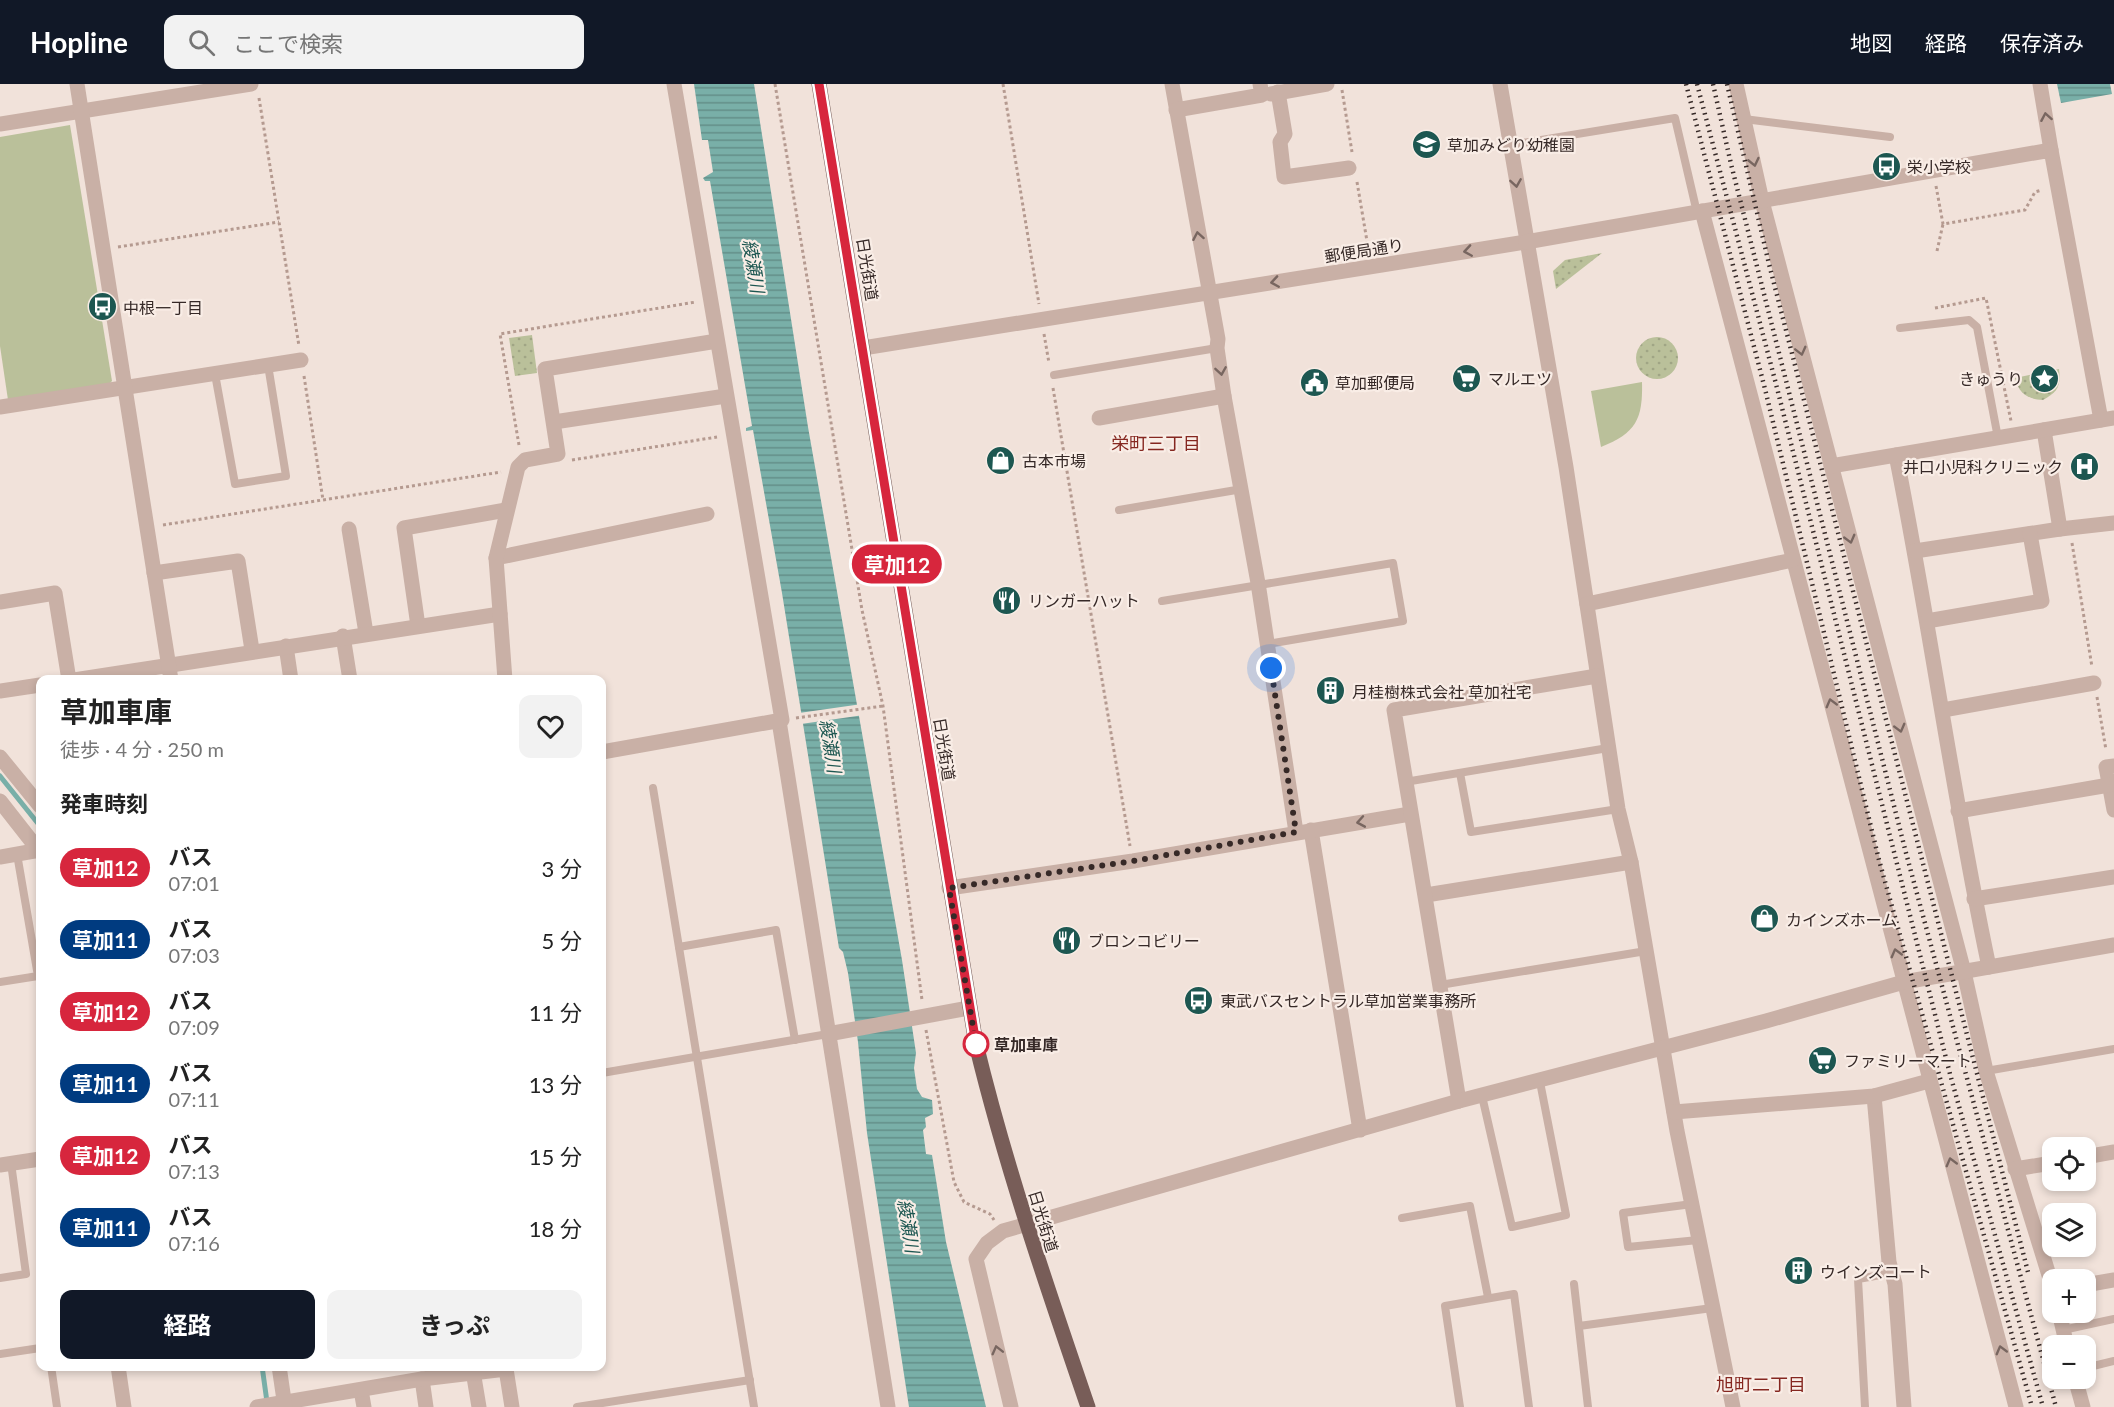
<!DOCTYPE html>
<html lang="ja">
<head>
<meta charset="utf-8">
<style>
	body { margin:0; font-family:Lato,"Noto Sans JP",sans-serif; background:#f2f2f2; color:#222; height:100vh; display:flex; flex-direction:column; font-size:22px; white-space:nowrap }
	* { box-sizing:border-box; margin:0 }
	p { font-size:20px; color:#767676 }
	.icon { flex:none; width:33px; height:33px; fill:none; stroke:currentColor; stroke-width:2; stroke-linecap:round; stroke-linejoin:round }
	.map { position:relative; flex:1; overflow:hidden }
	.details { position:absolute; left:36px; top:591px; width:570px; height:696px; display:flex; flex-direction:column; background:#fff; border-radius:12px; box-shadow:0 3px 9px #0003 }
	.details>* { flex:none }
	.badge { padding:0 12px; border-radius:20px; font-size:21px; line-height:39px }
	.tools { position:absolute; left:2042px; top:1053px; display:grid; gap:12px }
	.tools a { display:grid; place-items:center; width:54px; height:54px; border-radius:12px; background:#fff; box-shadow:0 3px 9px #0003; font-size:30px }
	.you { position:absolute; width:30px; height:30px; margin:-15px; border:4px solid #fff; border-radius:50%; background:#1a73e8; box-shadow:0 0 0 9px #1a73e833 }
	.map>.badge { position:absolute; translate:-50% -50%; box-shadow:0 0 0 3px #fff }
	h2 { padding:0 24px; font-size:22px; line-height:54px }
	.round { display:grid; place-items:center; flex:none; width:63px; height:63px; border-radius:12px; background:#f2f2f2 }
	.headline { display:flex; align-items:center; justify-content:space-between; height:102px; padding:0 24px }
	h1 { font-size:28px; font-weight:700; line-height:45px }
	.primary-button { display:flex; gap:12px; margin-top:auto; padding:12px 24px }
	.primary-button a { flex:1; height:69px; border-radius:12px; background:#111827; color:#fff; font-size:24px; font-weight:700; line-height:69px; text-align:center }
	.primary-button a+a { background:#f2f2f2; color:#222 }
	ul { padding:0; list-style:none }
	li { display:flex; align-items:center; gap:18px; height:72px; padding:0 24px }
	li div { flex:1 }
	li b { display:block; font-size:22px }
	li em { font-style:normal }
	li .badge { min-width:66px; font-weight:700; text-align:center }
	header { display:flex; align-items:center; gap:36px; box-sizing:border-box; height:84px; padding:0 30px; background:#111827; color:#fff }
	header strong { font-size:28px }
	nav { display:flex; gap:33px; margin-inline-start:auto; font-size:21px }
	.search { width:420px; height:54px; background:#f2f2f2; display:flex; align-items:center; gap:15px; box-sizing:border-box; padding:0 21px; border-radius:12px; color:#767676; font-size:22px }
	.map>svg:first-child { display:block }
	.grass { fill:#bac09a }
	.park { fill:url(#park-dots) }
	.water { fill:url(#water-rules) }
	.pier { fill:#f1e2da }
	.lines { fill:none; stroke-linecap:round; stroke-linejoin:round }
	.stream { stroke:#79afa8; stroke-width:5 }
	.path { stroke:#b59a90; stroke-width:3; stroke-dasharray:3 3; stroke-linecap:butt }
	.service { stroke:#c9b0a6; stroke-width:8 }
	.minor { stroke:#c9b0a6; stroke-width:15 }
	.tertiary { stroke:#c9b0a6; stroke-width:15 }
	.primary { stroke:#785d58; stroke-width:15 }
	.rail { stroke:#362927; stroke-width:4.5; stroke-dasharray:1.5 4.5; stroke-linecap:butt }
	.oneway { stroke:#786660 }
	.line-casing { stroke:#fff; stroke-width:14 }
	.line { stroke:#d7263d; stroke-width:9 }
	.walk { stroke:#362927; stroke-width:6; stroke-dasharray:0 10.8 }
	.stop-dot { fill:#fff; stroke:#d7263d; stroke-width:3 }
	.labels { text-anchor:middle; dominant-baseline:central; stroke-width:4.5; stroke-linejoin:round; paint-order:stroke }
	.poi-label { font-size:16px; fill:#362927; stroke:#f9ede6; text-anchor:start }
	.street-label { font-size:16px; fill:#362927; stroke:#f9ede6 }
	.stop-label { font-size:16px; font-weight:bold; fill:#362927; stroke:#f9ede6; text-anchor:start }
	.water-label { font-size:18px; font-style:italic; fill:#1d5751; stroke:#f9ede6 }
	.neighbourhood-label { font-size:18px; fill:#852720; stroke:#f9ede6 }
</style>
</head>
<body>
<header>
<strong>Hopline</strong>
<div class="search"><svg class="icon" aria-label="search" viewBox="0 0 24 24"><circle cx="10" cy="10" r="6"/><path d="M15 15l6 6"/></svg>ここで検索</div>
<nav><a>地図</a><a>経路</a><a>保存済み</a></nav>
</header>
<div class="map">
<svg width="2114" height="1323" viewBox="0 0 2114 1323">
	<defs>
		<pattern id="park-dots" width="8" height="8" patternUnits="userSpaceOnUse" patternTransform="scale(1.5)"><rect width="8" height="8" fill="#bac09a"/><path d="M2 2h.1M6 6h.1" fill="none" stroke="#a0a585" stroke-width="1.8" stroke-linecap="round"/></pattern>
		<pattern id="water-rules" width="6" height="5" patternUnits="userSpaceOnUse" patternTransform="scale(1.5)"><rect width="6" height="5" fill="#79afa8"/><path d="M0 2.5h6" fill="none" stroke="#648e89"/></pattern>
	</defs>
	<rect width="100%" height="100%" fill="#f1e2da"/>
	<!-- grass -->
	<g class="grass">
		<path d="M70,41L112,297L107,302L8,316L0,262V53Z"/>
		<path d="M1642,298C1643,335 1636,349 1601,363L1591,307Z"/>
	</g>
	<!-- park -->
	<g class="park">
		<path d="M1602,169L1556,205L1553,187L1565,176Z"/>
		<path d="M532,251L537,289L515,292L509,254Z"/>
		<circle cx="1657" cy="274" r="21"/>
		<path d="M2059,285C2061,302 2058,308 2043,316C2028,315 2019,310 2015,294Z"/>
	</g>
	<!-- water -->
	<g class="water">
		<path d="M694,0H754L808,343L902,876L916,969L914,984L917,1005L922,1013L932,1016L933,1030L925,1034L926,1043L923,1046L926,1070L932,1071L946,1158L986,1323H909L867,1049L858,958L848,889L843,868L839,864L782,509L753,346L746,347V344L752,342L710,97H705L703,94L713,88L708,56H702Z"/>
		<path d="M2057,0H2110L2112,10L2061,19Z"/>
	</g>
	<!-- pier -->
	<path class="pier" d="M862,620L864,631L801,640L799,629Z"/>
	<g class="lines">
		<!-- stream -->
		<g class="stream">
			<path d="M0,692L40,742"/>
			<path d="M262,1282L267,1318"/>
		</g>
		<!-- path -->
		<g class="path">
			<path d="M775,0L862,526L883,622L922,916"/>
			<path d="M1003,0L1039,220"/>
			<path d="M1342,6L1352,68"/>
			<path d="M259,14L299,262"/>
			<path d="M1357,98L1369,169"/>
			<path d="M1936,102L1943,140L2025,126L2035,108L2042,106"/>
			<path d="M118,163L279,138"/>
			<path d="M1937,167L1943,140"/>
			<path d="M1935,224L1986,214L2011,337"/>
			<path d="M1044,250L1049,279"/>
			<path d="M304,292L323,416"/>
			<path d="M1053,304L1130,762"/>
			<path d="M519,361L500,250L696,218"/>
			<path d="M572,376L717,353"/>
			<path d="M163,441L501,388"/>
			<path d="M2072,459L2092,583"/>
			<path d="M2097,613L2106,666"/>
			<path d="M796,634L883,622"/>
			<path d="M926,946L954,1098L964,1118L990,1130L994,1136"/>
		</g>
		<!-- service -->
		<g class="service">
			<path d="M1744,35L1890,53"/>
			<path d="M1510,61L1675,34L1695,120"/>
			<path d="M1900,244L1969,236L1977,243L1998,354"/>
			<path d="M215,290L235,400L286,392L268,281"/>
			<path d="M1054,291L1217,264"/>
			<path d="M1119,426L1242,405"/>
			<path d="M1162,517L1393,479L1403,537L1268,560"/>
			<path d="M1460,689L1471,748L1618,725"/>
			<path d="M1405,698L1608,664"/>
			<path d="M653,704L754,1323"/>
			<path d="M679,863L776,846L795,956"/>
			<path d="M0,898L38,892L17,770"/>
			<path d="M1440,901L1646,867"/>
			<path d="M1986,987L2114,965"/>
			<path d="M602,989L828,950"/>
			<path d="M1482,1012L1512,1143L1566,1131L1540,998"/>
			<path d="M1692,1120L1623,1129L1628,1163L1698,1156"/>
			<path d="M1402,1134L1470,1122L1488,1213"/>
			<path d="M0,1194L26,1190L11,1079"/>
			<path d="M1574,1200L1588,1323"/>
			<path d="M1579,1242L1712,1224"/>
			<path d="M2063,1246L2114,1235"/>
			<path d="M0,1270L40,1264"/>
			<path d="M51,1282L57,1323"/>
			<path d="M2085,1284L2114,1277"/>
			<path d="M577,1323L750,1296"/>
			<path d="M1460,1323L1445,1222L1514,1210L1529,1323"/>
			<path d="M1865,1323L1858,1195L1892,1189"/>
		</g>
		<!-- minor -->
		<g class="minor">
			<path d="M1172,0L1218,255L1217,264L1224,312L1258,499L1296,748"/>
			<path d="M1500,0L1566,383L1618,725L1631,778L1677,1047L1733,1323"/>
			<path d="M1736,0L1762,117L1964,888L1986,987L2052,1201"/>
			<path d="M2040,0L2051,66"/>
			<path d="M1278,8L1285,50L1280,58L1284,93L1349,84"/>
			<path d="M1271,10L1327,0"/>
			<path d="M1176,26L1262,11L1260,0"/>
			<path d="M0,40L251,0"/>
			<path d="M1702,127L2016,1323"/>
			<path d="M863,264L1526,158"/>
			<path d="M0,323L301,276"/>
			<path d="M1099,334L1224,312"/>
			<path d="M554,338L726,312"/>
			<path d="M2044,346L2060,445L2114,439"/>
			<path d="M1896,371C1930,541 1953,713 1989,883"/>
			<path d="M349,445L366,549"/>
			<path d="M1915,467L2060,445"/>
			<path d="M496,474L707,430"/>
			<path d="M154,489L238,477L252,566"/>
			<path d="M0,518L55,509L69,596"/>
			<path d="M1587,520L1793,476"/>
			<path d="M1927,537L2042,517L2030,450"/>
			<path d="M418,542L404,444L506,426"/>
			<path d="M343,552L350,596"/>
			<path d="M286,562L291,596"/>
			<path d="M74,596L500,530"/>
			<path d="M505,596L496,474L518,383L525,376L558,370L545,285L717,257"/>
			<path d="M0,607L40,601"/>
			<path d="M1943,626L2094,599"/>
			<path d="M779,637L888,1323"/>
			<path d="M602,668L782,636L674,0"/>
			<path d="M0,673L40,722"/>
			<path d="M2114,682L2106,683L2114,726"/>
			<path d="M0,717L40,768"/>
			<path d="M1958,727L2109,701"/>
			<path d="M1311,746L1360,1046"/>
			<path d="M0,773L40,766"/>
			<path d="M949,804L1133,777L1410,730"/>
			<path d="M1426,811L1631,778"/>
			<path d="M1974,815L2114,793"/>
			<path d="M828,950L969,924"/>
			<path d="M1874,1012L1889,1178L1895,1200L1904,1323"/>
			<path d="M1459,1017L1394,626L1597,592"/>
			<path d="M1674,1028L1874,1012L1929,997"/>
			<path d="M2085,1073L2114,1068"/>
			<path d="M0,1081L40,1075"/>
			<path d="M2015,1085L2052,1079"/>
			<path d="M2085,1201L2114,1196"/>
			<path d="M2059,1228L2067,1262"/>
			<path d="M118,1282L124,1323"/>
			<path d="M506,1285L512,1323"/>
			<path d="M473,1287L479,1323"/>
			<path d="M2075,1294L2083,1323"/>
			<path d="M422,1295L426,1323"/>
			<path d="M361,1306L364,1323"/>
			<path d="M257,1323L422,1295L506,1285V1282"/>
			<path d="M1011,1323L976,1175L987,1159L1003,1147L1459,1017L1766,937L1904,898L2114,861"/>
		</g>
		<!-- tertiary -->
		<g class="tertiary">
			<path d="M77,0L171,596"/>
			<path d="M1526,158L2051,66L2101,336"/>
			<path d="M1831,382L2114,334"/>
			<path d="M279,1282L285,1323"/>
		</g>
		<!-- primary -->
		<path class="primary" d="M819,0L976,960C1006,1084 1047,1203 1088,1323"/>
		<!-- rail -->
		<g class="rail">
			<path d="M1686,0L1765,305L1879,776L2032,1323"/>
			<path d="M1697,0L1776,300L1950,990L2043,1323"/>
			<path d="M1713,0L1731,80L1906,769L2056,1323"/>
			<path d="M1727,0L1769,180L2029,1192"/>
		</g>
	</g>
	<!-- one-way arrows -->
	<defs><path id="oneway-chevron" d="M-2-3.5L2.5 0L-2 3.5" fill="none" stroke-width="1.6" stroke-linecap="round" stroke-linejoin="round" transform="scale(1.5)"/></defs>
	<g class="oneway">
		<use href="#oneway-chevron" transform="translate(2046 33) rotate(-100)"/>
		<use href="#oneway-chevron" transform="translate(1754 78) rotate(77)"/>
		<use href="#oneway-chevron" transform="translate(1516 99) rotate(81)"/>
		<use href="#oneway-chevron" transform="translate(1198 152) rotate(-100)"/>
		<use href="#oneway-chevron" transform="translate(1468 167) rotate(171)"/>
		<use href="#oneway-chevron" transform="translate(1275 198) rotate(171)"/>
		<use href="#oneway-chevron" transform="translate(1801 267) rotate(76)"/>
		<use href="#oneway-chevron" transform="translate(1221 287) rotate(81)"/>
		<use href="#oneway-chevron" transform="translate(1850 455) rotate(75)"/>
		<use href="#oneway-chevron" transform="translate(1831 619) rotate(-105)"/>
		<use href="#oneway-chevron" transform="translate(1900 644) rotate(75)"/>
		<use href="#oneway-chevron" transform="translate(1361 738) rotate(170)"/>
		<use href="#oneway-chevron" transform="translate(1896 869) rotate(-105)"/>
		<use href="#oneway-chevron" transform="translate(1951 1078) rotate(-105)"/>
		<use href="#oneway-chevron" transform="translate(997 1266) rotate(-104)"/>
		<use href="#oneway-chevron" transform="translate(2001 1266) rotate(-105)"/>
	</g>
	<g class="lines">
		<defs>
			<path id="line" d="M819,0L976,960"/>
		</defs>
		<!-- line casing -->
		<use href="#line" class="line-casing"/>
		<!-- line -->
		<use href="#line" class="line"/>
		<!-- walk -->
		<path class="walk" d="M976,960L949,804L1133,777L1296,748L1271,584"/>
	</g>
	<!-- icons -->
	<defs>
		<symbol id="school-disc" viewBox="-11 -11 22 22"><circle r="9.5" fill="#1d5751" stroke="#f9ede6"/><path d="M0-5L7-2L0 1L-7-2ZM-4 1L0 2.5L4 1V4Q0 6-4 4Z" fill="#fff"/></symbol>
		<symbol id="bus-disc" viewBox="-11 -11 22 22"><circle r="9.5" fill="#1d5751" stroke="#f9ede6"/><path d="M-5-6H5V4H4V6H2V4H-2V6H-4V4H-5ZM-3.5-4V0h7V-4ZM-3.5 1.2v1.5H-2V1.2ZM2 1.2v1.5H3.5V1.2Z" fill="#fff"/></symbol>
		<symbol id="supermarket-disc" viewBox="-11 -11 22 22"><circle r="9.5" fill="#1d5751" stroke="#f9ede6"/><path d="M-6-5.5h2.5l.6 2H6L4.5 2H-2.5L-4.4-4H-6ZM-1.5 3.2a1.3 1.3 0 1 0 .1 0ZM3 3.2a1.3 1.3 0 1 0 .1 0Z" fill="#fff"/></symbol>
		<symbol id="sight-disc" viewBox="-11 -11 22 22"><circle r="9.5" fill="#1d5751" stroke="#f9ede6"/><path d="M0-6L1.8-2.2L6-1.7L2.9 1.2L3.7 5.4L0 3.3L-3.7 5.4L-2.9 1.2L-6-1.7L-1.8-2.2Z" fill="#fff"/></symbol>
		<symbol id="civic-disc" viewBox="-11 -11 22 22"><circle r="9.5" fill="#1d5751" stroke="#f9ede6"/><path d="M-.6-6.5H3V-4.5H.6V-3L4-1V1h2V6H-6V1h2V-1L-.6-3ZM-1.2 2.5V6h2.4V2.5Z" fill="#fff"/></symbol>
		<symbol id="shop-disc" viewBox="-11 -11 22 22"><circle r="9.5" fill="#1d5751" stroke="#f9ede6"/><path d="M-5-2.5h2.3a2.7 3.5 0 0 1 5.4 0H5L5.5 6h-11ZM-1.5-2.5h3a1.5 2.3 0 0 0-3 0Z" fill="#fff"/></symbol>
		<symbol id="hospital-disc" viewBox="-11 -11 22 22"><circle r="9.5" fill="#1d5751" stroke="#f9ede6"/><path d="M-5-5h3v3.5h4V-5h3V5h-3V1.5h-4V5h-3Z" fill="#fff"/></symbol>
		<symbol id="restaurant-disc" viewBox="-11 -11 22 22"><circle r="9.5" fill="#1d5751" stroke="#f9ede6"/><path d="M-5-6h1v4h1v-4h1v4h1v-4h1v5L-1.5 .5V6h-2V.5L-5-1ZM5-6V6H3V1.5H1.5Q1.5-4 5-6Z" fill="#fff"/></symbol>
		<symbol id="building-disc" viewBox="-11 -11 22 22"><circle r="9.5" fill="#1d5751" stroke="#f9ede6"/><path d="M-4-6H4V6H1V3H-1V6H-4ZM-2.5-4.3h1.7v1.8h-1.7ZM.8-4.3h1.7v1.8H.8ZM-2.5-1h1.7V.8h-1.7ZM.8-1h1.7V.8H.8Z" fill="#fff"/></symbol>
	</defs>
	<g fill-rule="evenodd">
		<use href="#school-disc" x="1410" y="44" width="33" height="33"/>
		<use href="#bus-disc" x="1870" y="66" width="33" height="33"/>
		<use href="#bus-disc" x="86" y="206" width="33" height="33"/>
		<use href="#supermarket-disc" x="1450" y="278" width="33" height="33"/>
		<use href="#sight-disc" x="2028" y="278" width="33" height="33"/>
		<use href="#civic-disc" x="1298" y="282" width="33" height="33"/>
		<use href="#shop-disc" x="984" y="360" width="33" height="33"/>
		<use href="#hospital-disc" x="2068" y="366" width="33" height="33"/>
		<use href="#restaurant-disc" x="990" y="500" width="33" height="33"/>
		<use href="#building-disc" x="1314" y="590" width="33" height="33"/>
		<use href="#shop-disc" x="1748" y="818" width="33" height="33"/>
		<use href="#restaurant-disc" x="1050" y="840" width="33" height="33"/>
		<use href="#bus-disc" x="1182" y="900" width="33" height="33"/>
		<use href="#supermarket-disc" x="1806" y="960" width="33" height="33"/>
		<use href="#building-disc" x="1782" y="1170" width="33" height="33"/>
	</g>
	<!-- markers -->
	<circle class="stop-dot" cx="976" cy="960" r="12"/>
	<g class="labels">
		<!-- poi labels -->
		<g class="poi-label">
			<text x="1447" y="60">草加みどり幼稚園</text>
			<text x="1907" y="82">栄小学校</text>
			<text x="123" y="223">中根一丁目</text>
			<text x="1488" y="294">マルエツ</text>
			<text x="2023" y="294" text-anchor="end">きゅうり</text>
			<text x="1335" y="298">草加郵便局</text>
			<text x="1022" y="376">古本市場</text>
			<text x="2063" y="382" text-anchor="end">井口小児科クリニック</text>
			<text x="1028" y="516">リンガーハット</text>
			<text x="1352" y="607">月桂樹株式会社 草加社宅</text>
			<text x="1786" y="835">カインズホーム</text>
			<text x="1088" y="856">ブロンコビリー</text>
			<text x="1220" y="916">東武バスセントラル草加営業事務所</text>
			<text x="1844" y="976">ファミリーマート</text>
			<text x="1820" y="1187">ウインズコート</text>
		</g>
		<!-- street labels -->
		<g class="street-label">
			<text transform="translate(1364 166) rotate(-9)">郵便局通り</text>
			<text transform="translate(868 185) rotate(81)">日光街道</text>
			<text transform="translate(945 665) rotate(81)">日光街道</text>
			<text transform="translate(1044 1137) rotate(73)">日光街道</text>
		</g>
		<!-- stop labels -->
		<g class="stop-label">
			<text x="994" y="960">草加車庫</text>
		</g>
		<!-- water labels -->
		<g class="water-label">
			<text transform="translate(754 182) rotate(81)">綾瀬川</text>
			<text transform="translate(831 662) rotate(81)">綾瀬川</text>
			<text transform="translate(909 1142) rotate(81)">綾瀬川</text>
		</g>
		<!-- neighbourhood labels -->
		<g class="neighbourhood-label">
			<text x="1156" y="359">栄町三丁目</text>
			<text x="1761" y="1300">旭町二丁目</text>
		</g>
	</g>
</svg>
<div class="tools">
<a><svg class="icon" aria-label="locate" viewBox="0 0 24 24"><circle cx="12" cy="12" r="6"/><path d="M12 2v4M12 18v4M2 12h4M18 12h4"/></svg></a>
<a><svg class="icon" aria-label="layers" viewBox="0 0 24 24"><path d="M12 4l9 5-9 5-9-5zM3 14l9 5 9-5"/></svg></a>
<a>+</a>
<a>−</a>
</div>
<div class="you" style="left:1271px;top:584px"></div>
<b class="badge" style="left:897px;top:480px;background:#d7263d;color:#fff">草加12</b>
<section class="details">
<div class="headline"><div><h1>草加車庫</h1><p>徒歩 · 4 分 · 250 m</p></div><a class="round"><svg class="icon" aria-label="heart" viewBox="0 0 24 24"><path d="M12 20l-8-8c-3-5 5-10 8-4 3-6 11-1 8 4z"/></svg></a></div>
<h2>発車時刻</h2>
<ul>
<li><span class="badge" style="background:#d7263d;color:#fff">草加12</span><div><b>バス</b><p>07:01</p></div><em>3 分</em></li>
<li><span class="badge" style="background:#003b80;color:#fff">草加11</span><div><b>バス</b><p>07:03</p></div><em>5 分</em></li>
<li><span class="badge" style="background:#d7263d;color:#fff">草加12</span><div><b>バス</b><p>07:09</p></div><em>11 分</em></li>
<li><span class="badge" style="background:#003b80;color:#fff">草加11</span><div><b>バス</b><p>07:11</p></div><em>13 分</em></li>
<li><span class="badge" style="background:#d7263d;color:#fff">草加12</span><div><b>バス</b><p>07:13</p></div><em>15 分</em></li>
<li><span class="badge" style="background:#003b80;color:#fff">草加11</span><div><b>バス</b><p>07:16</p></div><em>18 分</em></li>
</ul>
<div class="primary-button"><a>経路</a><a>きっぷ</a></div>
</section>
</div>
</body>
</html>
